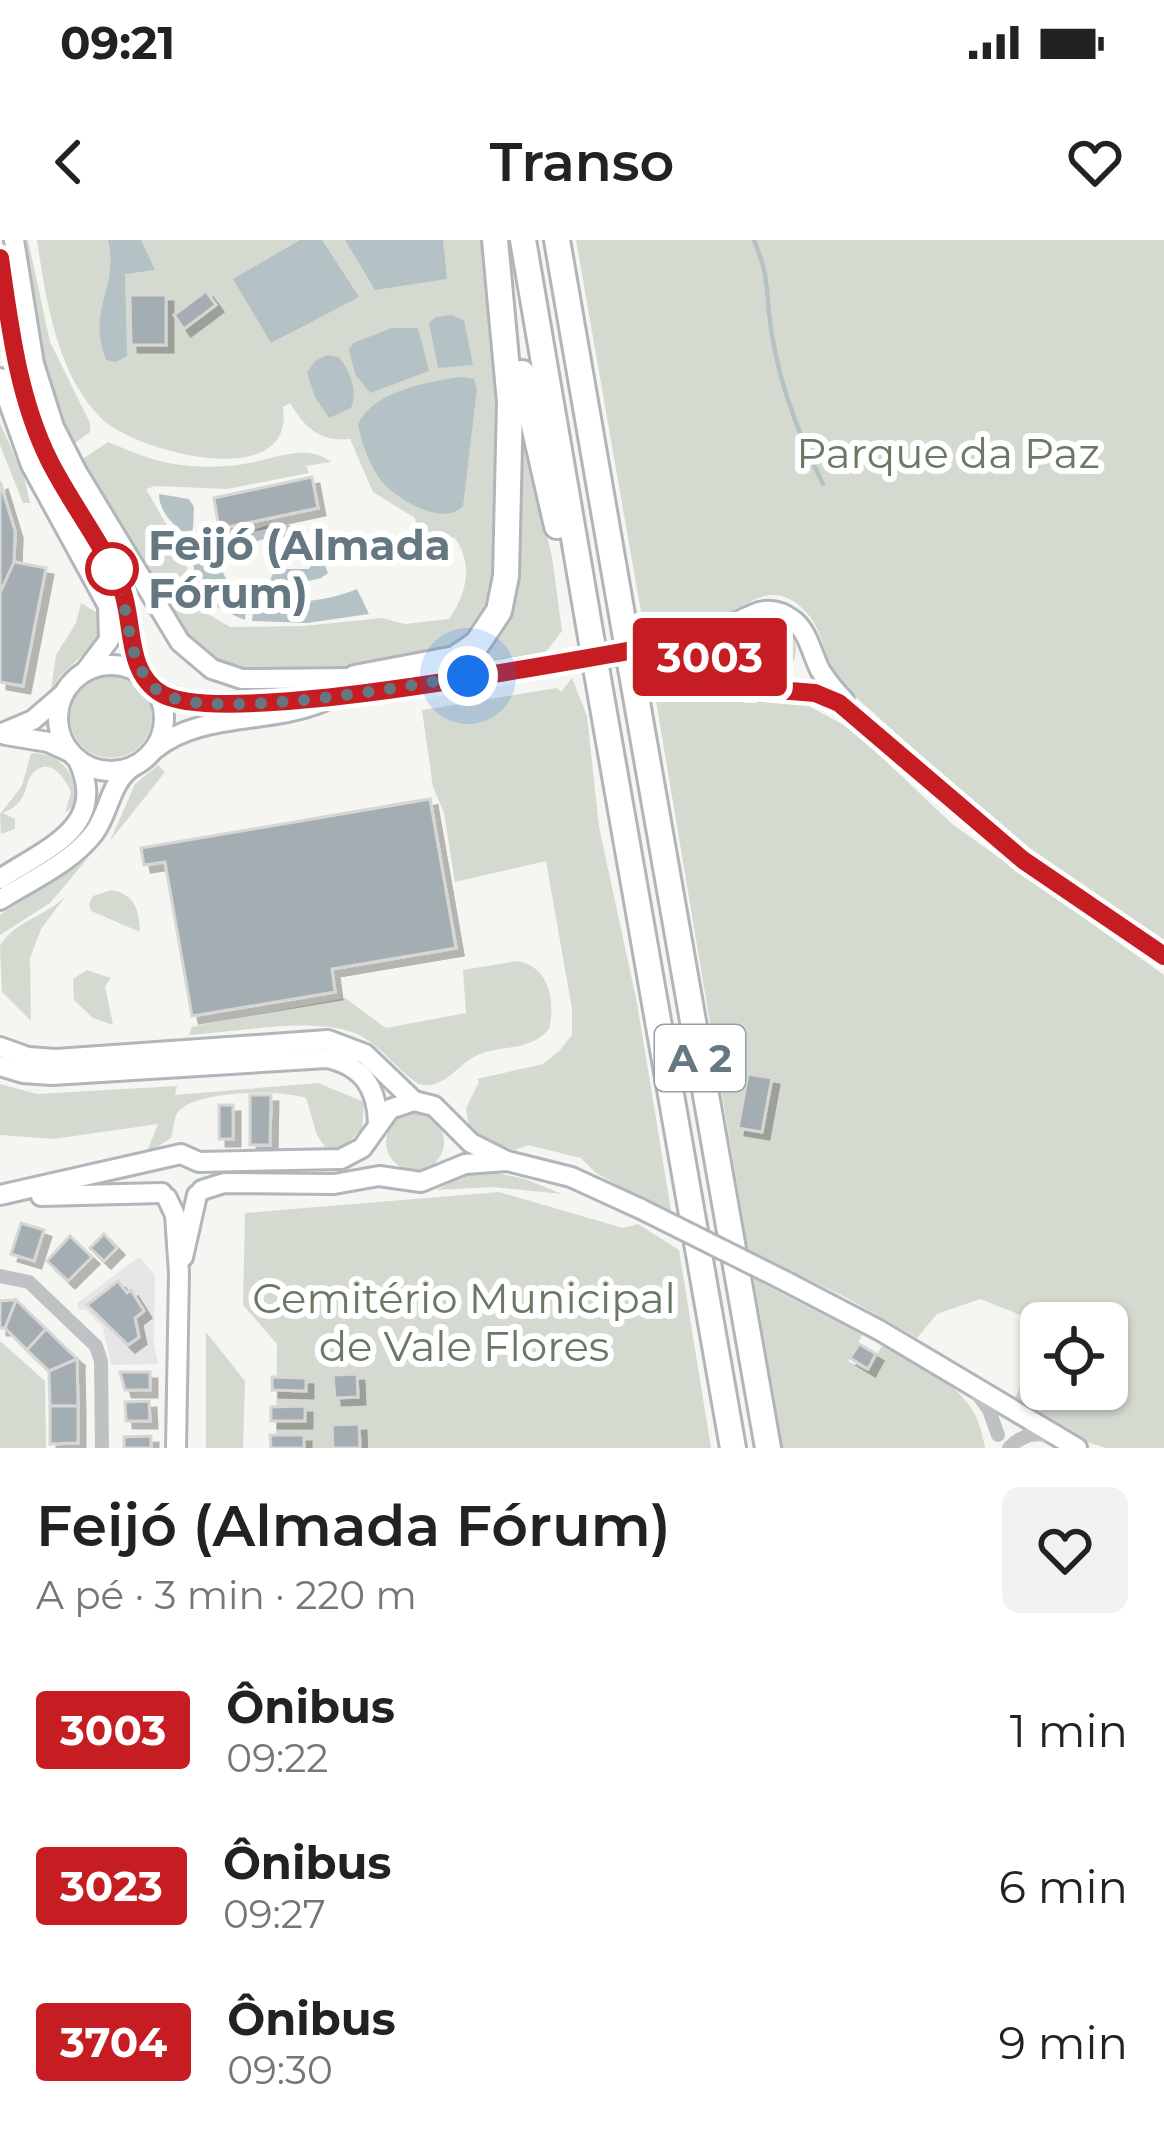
<!DOCTYPE html>
<html lang="pt">
<head>
<meta charset="utf-8">
<style>
	body { margin:0; font-family:Montserrat,sans-serif; background:#f2f2f2; color:#222; height:100vh; display:flex; flex-direction:column; font-size:45px; white-space:nowrap }
	* { box-sizing:border-box; margin:0 }
	p { font-size:39px; color:#767676 }
	.icon { flex:none; width:66px; height:66px; fill:none; stroke:currentColor; stroke-width:2; stroke-linecap:round; stroke-linejoin:round }
	.map { position:relative; height:1208px; overflow:hidden }
	.details { display:flex; flex-direction:column; background:#fff; flex:1 }
	.details>* { flex:none }
	.badge { padding:0 24px; border-radius:9px; font-size:42px; line-height:78px }
	.tools { position:absolute; left:1020px; top:1062px; display:grid; gap:24px }
	.tools a { display:grid; place-items:center; width:108px; height:108px; border-radius:18px; background:#fff; box-shadow:0 3px 9px #0004; font-size:60px }
	.you { position:absolute; width:60px; height:60px; margin:-30px; border:9px solid #fff; border-radius:50%; background:#1a73e8; box-shadow:0 0 0 18px #1a73e833 }
	.map>.badge { position:absolute; translate:-50% -50%; box-shadow:0 0 0 6px #fff }
	.round { display:grid; place-items:center; flex:none; width:126px; height:126px; border-radius:18px; background:#f2f2f2 }
	.headline { display:flex; align-items:center; justify-content:space-between; height:204px; padding:0 36px }
	h1 { font-size:57px; font-weight:600; line-height:90px }
	ul { padding:0; list-style:none }
	li { display:flex; align-items:center; gap:36px; height:156px; padding:0 36px }
	li div { flex:1 }
	li b { display:block; font-size:45px }
	li em { font-style:normal }
	li .badge { min-width:132px; font-weight:700; text-align:center }
	.status { display:flex; justify-content:space-between; align-items:center; height:84px; padding:0 60px; background:#fff; direction:ltr }
	.status svg { height:33px; fill:currentColor }
	header { display:flex; justify-content:space-between; align-items:center; height:156px; padding:0 36px; background:#fff; font-size:54px; font-weight:600 }
	.map>svg:first-child { display:block }
	.built { fill:#e5e6e5 }
	.green { fill:#d5dad1 }
	.water { fill:#b5c2c5 }
	.lines { fill:none; stroke-linecap:round; stroke-linejoin:round }
	.stream { stroke:#b5c2c5; stroke-width:4.5 }
	.building { fill:#a4aeb2; stroke:#d6d6d4; stroke-width:3; filter:url(#shadow) }
	.secondary-casing { stroke:#b0b6ba; stroke-width:24 }
	.highway-casing { stroke:#b1b5b8; stroke-width:30 }
	.street { stroke:#bec2c5; stroke-width:14 }
	.secondary { stroke:#fff; stroke-width:18 }
	.highway { stroke:#fff; stroke-width:24 }
	.secondary-bridge-casing { stroke:#b0b6ba; stroke-width:24; stroke-linecap:butt }
	.highway-bridge-casing { stroke:#b1b5b8; stroke-width:30; stroke-linecap:butt }
	.secondary-bridge { stroke:#fff; stroke-width:18 }
	.highway-bridge { stroke:#fff; stroke-width:24 }
	.line-casing { stroke:#fff; stroke-width:27 }
	.line { stroke:#c61d23; stroke-width:18 }
	.walk { stroke:#657781; stroke-width:12; stroke-dasharray:0 21.6 }
	.stop-dot { fill:#fff; stroke:#c61d23; stroke-width:6 }
	.labels { text-anchor:middle; dominant-baseline:central; stroke-width:12; stroke-linejoin:round; paint-order:stroke }
	.shield { fill:#fff; stroke:#93a0a7; stroke-width:3 }
	.shield-label { font-size:39px; font-weight:bold; fill:#657781 }
	.park-label { font-size:42px; fill:#6a7964; stroke:#fff }
	.stop-label { font-size:42px; font-weight:bold; fill:#657781; stroke:#fff; text-anchor:start }
</style>
</head>
<body>
<div class="status"><b>09:21</b><svg viewBox="0 0 49 12"><path d="M0 12V9h3v3zM5 12V6h3v6zM10 12V3h3v9zM15 12V0h3v12zM26 1h20v11H26zM47 4h2v5h-2z"/></svg></div>
<header><svg class="icon" aria-label="back" viewBox="0 0 24 24"><path d="M15 5l-7 7 7 7"/></svg>Transo<svg class="icon" aria-label="heart" viewBox="0 0 24 24"><path d="M12 20l-8-8c-3-5 5-10 8-4 3-6 11-1 8 4z"/></svg></header>
<div class="map">
<svg width="1164" height="1208" viewBox="0 0 1164 1208">
	<defs>
		<filter id="shadow"><feDropShadow dx="7" dy="7" stdDeviation="0" flood-color="#0004"/></filter>
	</defs>
	<rect width="100%" height="100%" fill="#f5f5f1"/>
	<!-- built -->
	<path class="built" d="M139,1017L155,1035L154,1105L158,1124L111,1125L103,1088L86,1070H79L77,1063Z"/>
	<!-- green -->
	<g class="green">
		<path d="M20,0H28L50,102L90,183V192L71,206L43,134Z"/>
		<path d="M37,0H481L502,159L500,315L486,377L458,408L360,427L244,432L223,426L189,402L81,220L108,202C134,213 161,224 190,226C206,227 222,227 238,225C267,222 305,201 331,222L306,226L309,233L227,249L155,246L146,249L186,319L190,351L201,370L230,387L304,386L382,378L405,384L449,379C466,354 474,326 455,298L439,295L430,302L418,299L415,278L373,252L350,199C320,202 305,188 290,163L283,167C296,253 139,213 103,180C57,136 46,60 37,0Z"/>
		<path d="M576,0H1164V704L1016,601L838,441C824,420 824,391 806,372C770,334 744,370 712,383C691,391 667,392 645,395Z"/>
		<path d="M0,183L24,237L30,263H23L0,205Z"/>
		<path d="M523,196L552,317L562,391L546,412L464,425L498,395L508,371Z"/>
		<path d="M81,363L98,373L97,401L60,436L51,450L56,415L76,383Z"/>
		<circle cx="767" cy="409" r="29"/>
		<path d="M693,424L710,432L745,463L805,464L853,490L952,584L1164,735V1208H1106L1087,1202L1015,1158L1041,1109V1149H1107V1083H1041V1095L1028,1078L980,1059L937,1074L917,1098L849,1059L748,1010L650,425Z"/>
		<circle cx="111" cy="477" r="41"/>
		<path d="M572,438L587,476L599,587L637,763L672,976L596,933L581,918L528,905L515,910L481,898L469,886L466,868L479,842L477,839L543,824L560,810L572,795V769L546,621L455,642L444,573L433,547L422,470L557,448L561,452Z"/>
		<path d="M31,513C62,513 80,536 73,566L65,573L71,552C65,538 50,516 33,533C26,540 27,553 20,561C15,568 10,569 3,573L15,579V589L1,594L0,574L22,546Z"/>
		<path d="M158,525L165,532L110,601L135,544Z"/>
		<path d="M88,618L50,663L0,695V675Z"/>
		<path d="M111,650C135,654 139,670 140,692L91,671L89,664L93,656Z"/>
		<path d="M65,657L41,689L30,718L31,781L2,752L0,706C14,681 44,677 65,657Z"/>
		<path d="M517,721C549,726 556,761 549,789C528,814 497,803 472,818C456,828 444,847 423,845C408,843 382,805 357,794C313,776 237,792 189,795L192,787L200,785L345,758L386,788L466,773L463,730Z"/>
		<path d="M87,730L111,738L105,746L113,785L93,778L74,760L73,739Z"/>
		<path d="M318,843L364,862L362,889L342,908L325,907L317,895L306,858C281,849 195,850 178,872C173,879 174,889 171,898L146,914L158,884L53,899L0,895V844L37,854L177,846L175,855Z"/>
		<circle cx="415" cy="902" r="29"/>
		<path d="M488,931L525,939L562,954L493,947L436,950L472,932Z"/>
		<path d="M499,952L623,988L638,984L679,1010L711,1208H276L277,1104L243,1065L245,973Z"/>
		<path d="M754,1039L862,1095L848,1121L867,1131L882,1106C932,1135 976,1145 985,1208H782Z"/>
		<path d="M206,1092L245,1141L243,1208H206Z"/>
		<path d="M0,1101L45,1141L46,1208H0Z"/>
	</g>
	<!-- water -->
	<g class="water">
		<path d="M108,0H141L155,30L125,34L127,116L116,122L106,120C86,68 120,46 108,0Z"/>
		<path d="M300,0H322L359,57L271,103L233,39Z"/>
		<path d="M345,0H443L447,39L375,50Z"/>
		<path d="M451,75L464,80L473,125L438,128L429,83L436,77Z"/>
		<path d="M392,88H418L429,131L370,153L355,134L349,110L353,103Z"/>
		<path d="M327,115L339,117C350,131 358,151 351,168L329,178L315,157L307,133L315,121Z"/>
		<path d="M462,137L474,139L477,149L463,266C444,286 404,263 386,246C372,233 361,202 358,184C373,151 430,141 462,137Z"/>
		<path d="M159,254L189,259L194,267L193,289L187,294C173,286 159,271 159,254Z"/>
		<path d="M269,285H292L294,290L290,298L271,297L234,308L231,297Z"/>
		<path d="M212,300L220,304C222,310 220,316 220,322C221,336 235,353 247,359L245,380C211,366 188,355 195,312Z"/>
		<path d="M313,322L324,323L328,333L321,338L275,349L270,343L272,335L282,329H309Z"/>
		<path d="M357,349L369,374L307,383L252,381L255,359C291,364 323,363 357,349Z"/>
	</g>
	<g class="lines">
		<!-- stream -->
		<path class="stream" d="M754,0C767,33 766,39 769,73C775,132 797,192 823,244"/>
	</g>
	<!-- building -->
	<g class="building">
		<path d="M206,51L216,65L184,89L174,75Z"/>
		<path d="M130,55H166V105H131Z"/>
		<path d="M312,237L318,268L219,289L214,258Z"/>
		<path d="M0,242L15,291L14,322L46,328L23,446L0,442Z"/>
		<path d="M0,242L15,291L14,322L0,353Z"/>
		<path d="M430,559L456,708L332,729L307,580Z"/>
		<path d="M430,559L456,708L332,729L335,752L192,776L165,622L144,625L141,608Z"/>
		<path d="M748,834L772,838L762,892L738,888Z"/>
		<path d="M250,855H271L270,905H250Z"/>
		<rect x="219" y="865" width="14" height="34"/>
		<path d="M21,983L44,990L34,1021L11,1014Z"/>
		<path d="M104,994L117,1008L104,1021L90,1008Z"/>
		<path d="M70,996L92,1017L68,1041L47,1021Z"/>
		<path d="M118,1041L127,1053L131,1050L144,1071L135,1078L139,1097L128,1105L87,1065Z"/>
		<path d="M16,1060L46,1089L27,1110L5,1088Z"/>
		<path d="M16,1060L5,1088H0V1061Z"/>
		<path d="M46,1089L77,1119L49,1131L27,1110Z"/>
		<path d="M859,1104L876,1114L868,1129L850,1118Z"/>
		<path d="M77,1119L78,1166H50L49,1131Z"/>
		<path d="M120,1132H150V1150H125Z"/>
		<path d="M357,1134L358,1157L335,1158L333,1135Z"/>
		<path d="M272,1137L306,1138V1151L272,1150Z"/>
		<path d="M149,1161L150,1181H126L125,1162Z"/>
		<path d="M50,1166H78V1203L50,1204Z"/>
		<path d="M305,1166V1181H271V1167Z"/>
		<path d="M359,1184L360,1208H333L332,1185Z"/>
		<path d="M270,1195H304V1208H271Z"/>
		<path d="M151,1196V1208H124V1197Z"/>
	</g>
	<g class="lines">
		<defs>
			<g id="secondary">
				<path d="M14,0L34,124L54,187L77,232L180,402L212,429L242,439L355,438"/>
				<path d="M0,18C10,88 18,158 50,222C71,263 100,300 119,342C133,374 127,408 146,438"/>
				<path d="M0,138L31,225L108,366L109,400L87,429"/>
				<path d="M657,407L711,417L761,451L815,453L839,463L1023,620L1164,716"/>
				<circle cx="111" cy="478" r="53"/>
				<path d="M737,436C715,399 754,350 793,380C808,391 812,414 820,430C827,441 835,451 844,460"/>
				<path d="M158,452C206,471 255,460 304,457C371,452 438,441 505,430C584,418 675,415 747,377"/>
				<path d="M0,494L33,480L62,455"/>
				<path d="M6,495L48,502L70,512"/>
				<path d="M155,509C200,472 269,484 322,462"/>
				<path d="M0,639C47,608 109,587 78,520"/>
				<path d="M0,660C31,640 71,623 94,593C110,571 109,544 132,527"/>
				<path d="M0,807L28,817L56,819L328,800L365,814L414,861"/>
				<path d="M0,826L23,833L52,835L327,818C363,826 377,848 378,883"/>
				<path d="M202,950L224,943L334,944L379,936L421,942L465,924L507,921L571,937L641,969"/>
				<path d="M0,955L181,914L199,922L341,919L362,908L390,869L414,861L434,866L471,903L507,921"/>
				<path d="M41,956L162,953"/>
				<path d="M167,958L175,975L179,1033L176,1208"/>
				<path d="M183,1017L197,955"/>
				<path d="M785,1041L879,1090L1077,1208"/>
			</g>
			<g id="highway">
				<path d="M523,0L592,403"/>
				<path d="M557,0L626,398"/>
				<path d="M522,133L557,286"/>
				<path d="M631,428L768,1208"/>
				<path d="M597,433L733,1208"/>
				<path d="M355,438L455,419L477,404L499,371L506,336L510,162L495,0"/>
			</g>
		</defs>
		<!-- secondary casing -->
		<use href="#secondary" class="secondary-casing"/>
		<!-- highway casing -->
		<use href="#highway" class="highway-casing"/>
		<!-- street -->
		<g class="street">
			<path d="M0,1036L29,1042L96,1106L101,1121L102,1208"/>
			<path d="M973,1148L989,1170L998,1195"/>
			<path d="M1009,1208C1023,1194 1033,1193 1052,1195"/>
		</g>
		<!-- secondary -->
		<use href="#secondary" class="secondary"/>
		<!-- highway -->
		<use href="#highway" class="highway"/>
		<defs>
			<path id="secondary-bridge" d="M641,969L785,1041"/>
			<g id="highway-bridge">
				<path d="M626,398L631,428"/>
				<path d="M592,403L597,433"/>
			</g>
		</defs>
		<!-- secondary-bridge casing -->
		<use href="#secondary-bridge" class="secondary-bridge-casing"/>
		<!-- highway-bridge casing -->
		<use href="#highway-bridge" class="highway-bridge-casing"/>
		<!-- secondary-bridge -->
		<use href="#secondary-bridge" class="secondary-bridge"/>
		<!-- highway-bridge -->
		<use href="#highway-bridge" class="highway-bridge"/>
	</g>
	<g class="lines">
		<defs>
			<path id="line" d="M0,18C10,87 18,157 49,220C71,264 102,302 121,347C135,381 124,432 162,454C223,489 572,420 657,406L711,417L753,448L815,453L839,463L1023,620L1164,716"/>
		</defs>
		<!-- line casing -->
		<use href="#line" class="line-casing"/>
		<!-- line -->
		<use href="#line" class="line"/>
		<!-- walk -->
		<path class="walk" d="M112,329C133,366 122,418 156,449C195,486 411,445 468,436"/>
	</g>
	<!-- markers -->
	<circle class="stop-dot" cx="112" cy="329" r="24"/>
	<g class="labels">
		<!-- shield labels -->
		<rect class="shield" x="655" y="785" width="90" height="66" rx="9"/>
		<g class="shield-label">
			<text x="700" y="818">A 2</text>
		</g>
		<!-- park labels -->
		<g class="park-label">
			<text x="948" y="213">Parque da Paz</text>
			<text x="464" y="1058">Cemitério Municipal<tspan x="464" dy="48">de Vale Flores</tspan></text>
		</g>
		<!-- stop labels -->
		<g class="stop-label">
			<text x="148" y="305">Feijó (Almada<tspan x="148" dy="48">Fórum)</tspan></text>
		</g>
	</g>
</svg>
<div class="tools">
<a><svg class="icon" aria-label="locate" viewBox="0 0 24 24"><circle cx="12" cy="12" r="6"/><path d="M12 2v4M12 18v4M2 12h4M18 12h4"/></svg></a>
</div>
<div class="you" style="left:468px;top:436px"></div>
<b class="badge" style="left:710px;top:417px;background:#c61d23;color:#fff">3003</b>
</div>
<section class="details">
<div class="headline"><div><h1>Feijó (Almada Fórum)</h1><p>A pé · 3 min · 220 m</p></div><a class="round"><svg class="icon" aria-label="heart" viewBox="0 0 24 24"><path d="M12 20l-8-8c-3-5 5-10 8-4 3-6 11-1 8 4z"/></svg></a></div>
<ul>
<li><span class="badge" style="background:#c61d23;color:#fff">3003</span><div><b>Ônibus</b><p>09:22</p></div><em>1 min</em></li>
<li><span class="badge" style="background:#c61d23;color:#fff">3023</span><div><b>Ônibus</b><p>09:27</p></div><em>6 min</em></li>
<li><span class="badge" style="background:#c61d23;color:#fff">3704</span><div><b>Ônibus</b><p>09:30</p></div><em>9 min</em></li>
</ul>
</section>
</body>
</html>
